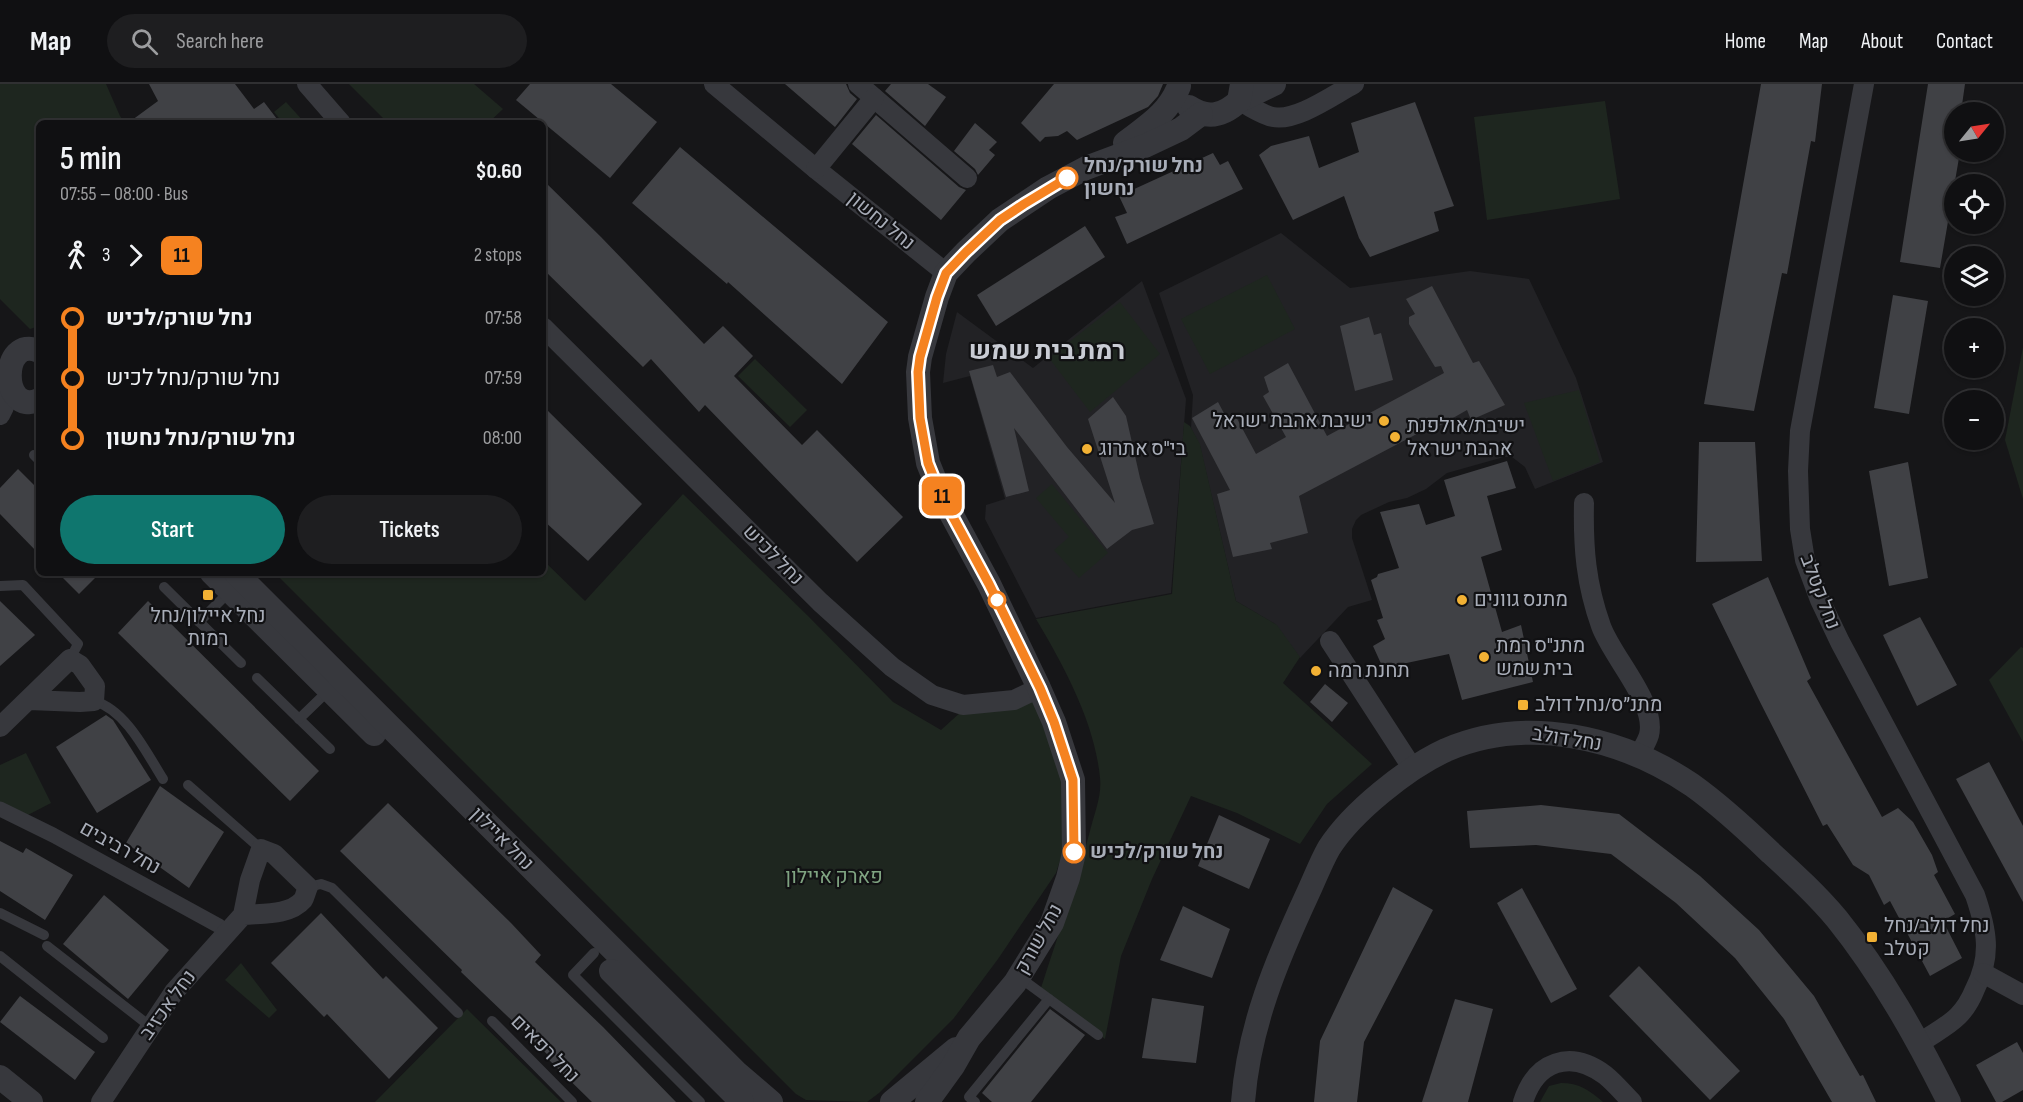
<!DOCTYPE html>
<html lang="en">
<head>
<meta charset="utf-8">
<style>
	body { margin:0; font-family:"Sofia Sans Condensed",Heebo,sans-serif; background:#1e1e20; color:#f1f3f6; height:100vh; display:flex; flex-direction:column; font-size:22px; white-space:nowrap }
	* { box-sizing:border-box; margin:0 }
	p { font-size:20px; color:#9c9d9f }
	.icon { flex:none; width:33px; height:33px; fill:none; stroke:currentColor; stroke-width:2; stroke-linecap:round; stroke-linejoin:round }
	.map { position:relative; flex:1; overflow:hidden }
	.details { position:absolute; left:36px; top:36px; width:510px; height:456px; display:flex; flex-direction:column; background:#101012; border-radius:9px; box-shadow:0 2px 4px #0004,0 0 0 2px #303032 }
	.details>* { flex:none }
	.badge { padding:0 12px; border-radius:9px; font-size:21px; line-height:39px }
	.needle { width:39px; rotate:60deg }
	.fabs { position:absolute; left:1944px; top:18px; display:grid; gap:12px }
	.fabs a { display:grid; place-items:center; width:60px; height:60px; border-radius:50%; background:#101012; box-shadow:0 2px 4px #0004,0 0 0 2px #303032; font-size:30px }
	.map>.badge { position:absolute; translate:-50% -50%; box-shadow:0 0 0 3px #fff }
	.legs { display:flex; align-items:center; gap:9px; height:66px; padding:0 24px; font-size:20px }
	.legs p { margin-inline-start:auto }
	.summary { display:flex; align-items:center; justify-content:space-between; height:102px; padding:0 24px }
	h1 { font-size:33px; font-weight:600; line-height:45px }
	.action { display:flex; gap:12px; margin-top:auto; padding:12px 24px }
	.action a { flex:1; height:69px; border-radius:36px; background:#0f766e; color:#fff; font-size:24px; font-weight:600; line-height:69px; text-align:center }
	.action a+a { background:#1e1e20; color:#f1f3f6 }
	ul { padding:0 24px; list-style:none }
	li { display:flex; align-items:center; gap:21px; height:60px; font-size:22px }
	li i { display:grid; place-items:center; width:9px; height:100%; margin:0 8px; background:currentColor }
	li i::after { content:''; width:15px; height:15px; margin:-8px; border:4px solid; border-radius:50%; background:#101012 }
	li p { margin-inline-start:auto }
	li:first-child i { background:linear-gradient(#0000 50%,currentColor 0) }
	li:last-child i { background:linear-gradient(currentColor 50%,#0000 0) }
	header { display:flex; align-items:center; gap:36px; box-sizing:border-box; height:84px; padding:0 30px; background:#101012; border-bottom:2px solid #303032 }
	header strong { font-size:28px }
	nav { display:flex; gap:33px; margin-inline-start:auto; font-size:21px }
	.search { width:420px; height:54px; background:#1e1e20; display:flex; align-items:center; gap:15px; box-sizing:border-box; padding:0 21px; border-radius:33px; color:#9c9d9f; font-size:22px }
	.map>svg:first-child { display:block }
	.built { fill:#222225 }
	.green { fill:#1e261f }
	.building { fill:#404145 }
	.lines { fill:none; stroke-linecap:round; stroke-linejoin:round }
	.service { stroke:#37383d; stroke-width:10 }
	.pedestrian { stroke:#37383d; stroke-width:15 }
	.minor { stroke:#37383d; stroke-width:20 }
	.tertiary { stroke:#37383d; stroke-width:24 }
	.line-1-casing { stroke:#fff; stroke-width:14 }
	.line-1 { stroke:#f58220; stroke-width:9 }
	.stop-1-dot { fill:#fff; stroke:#f58220; stroke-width:3 }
	.poi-dot { fill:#f2b134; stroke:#111113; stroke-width:2 }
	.labels { text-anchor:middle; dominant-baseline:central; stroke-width:4.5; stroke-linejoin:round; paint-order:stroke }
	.stop-label { font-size:20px; font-weight:bold; fill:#a8adb8; stroke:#111113; text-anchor:start }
	.street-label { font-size:20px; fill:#a8adb8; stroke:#111113 }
	.poi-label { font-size:20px; fill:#a8adb8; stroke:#111113; text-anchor:start }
	.park-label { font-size:20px; fill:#7fa381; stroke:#111113 }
	.district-label { font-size:26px; font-weight:bold; fill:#c9ccd4; stroke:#111113 }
</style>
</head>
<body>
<header>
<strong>Map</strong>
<div class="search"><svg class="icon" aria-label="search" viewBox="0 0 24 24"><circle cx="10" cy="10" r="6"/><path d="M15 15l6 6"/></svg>Search here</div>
<nav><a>Home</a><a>Map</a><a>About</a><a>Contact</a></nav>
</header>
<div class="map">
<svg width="2023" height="1018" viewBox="0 0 2023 1018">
	<rect width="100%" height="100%" fill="#161618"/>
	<!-- built -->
	<g class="built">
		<path d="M1281,149L1350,204L1470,187L1529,195L1576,294L1603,378L1535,405L1525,383L1512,373H1504L1447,389L1426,405L1407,414L1389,418L1361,431L1356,436L1352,445V454L1372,516L1348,523L1300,574L1275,540L1236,517L1200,362L1191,344L1193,311L1159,209Z"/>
		<path d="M1142,197L1186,315L1171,509L1036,534L985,435L986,421L1005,415L970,292L943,299L946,270L957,228L1033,284Z"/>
	</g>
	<!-- green -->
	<g class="green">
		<path d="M0,0H106L120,32L125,39H39V242L30,245L0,215Z"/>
		<path d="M349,0H474L503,25L488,39H388Z"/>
		<path d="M1605,17L1620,115L1487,136L1474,33Z"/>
		<path d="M286,18L305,39H283L274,28Z"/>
		<path d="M1267,191L1295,245L1210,290L1181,235Z"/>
		<path d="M1120,218L1160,270L1090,328L1049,274Z"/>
		<path d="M2023,263V415L2005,356Z"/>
		<path d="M755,275L807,326L790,343L738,292Z"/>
		<path d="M1579,306L1600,378L1553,397L1524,319Z"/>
		<path d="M1184,338L1190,342L1200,360L1236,517L1277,541L1300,573L1283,599L1372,680L1327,720L1300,760L1237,729L1191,712L1152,795L1121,872L1105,955L1041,904C1058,851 1077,798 1091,743C1095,728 1102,710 1100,694C1095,639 1064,582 1036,535L1172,510Z"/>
		<path d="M1052,400L1108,469L1079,494L1054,466L1069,453L1036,414Z"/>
		<path d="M683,410L809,533L893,618L941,646L962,627L1033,614L1063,698V767L1056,789L998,875L954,934L879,1009L867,1018L806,1016L796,1010L275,489H543V476L585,517Z"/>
		<path d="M2021,563L2023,564V658L1989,596Z"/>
		<path d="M26,669L51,719L24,733L0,721V681Z"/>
		<path d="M241,879L277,926L269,934L225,896Z"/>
		<path d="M467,925L561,1018H375Z"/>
		<path d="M1561,999C1579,999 1589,1006 1603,1018H1540L1549,1002Z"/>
	</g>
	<!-- building -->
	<g class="building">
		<path d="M149,0H235L254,25L264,18L280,39H128L158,17Z"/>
		<path d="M530,0H611L657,38L610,94L516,16Z"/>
		<path d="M785,0H846L850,9L857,15L835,43Z"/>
		<path d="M891,0H928L946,13L925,42L885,7Z"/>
		<path d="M1054,0H1163L1158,12L1148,23L1077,56L1067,47L1058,52L1045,53L1040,58L1021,39Z"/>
		<path d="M1761,0H1822L1815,58L1811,57L1787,190L1782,189L1754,327L1704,320Z"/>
		<path d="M1928,0H1965L1961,28H1954V68H1960L1940,184L1900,178Z"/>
		<path d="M1415,18L1454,122L1434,128L1439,147L1370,173L1359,154L1344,112L1293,136L1259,71L1271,62L1309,52L1319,84L1359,68L1351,39Z"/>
		<path d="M876,31L959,103L966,106L941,136L852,60Z"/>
		<path d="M975,39L997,58L989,66L995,71L978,91L975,85L954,67Z"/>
		<path d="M680,63L888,238L842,300L728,198L727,200L632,119Z"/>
		<path d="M1213,69L1220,81L1228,77L1243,105L1127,160L1115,133L1127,129L1119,112Z"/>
		<path d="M543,96L601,153L704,260L723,242L753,272L734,292L802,361L817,346L903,433L857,478L705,321L699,328L651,275L643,283L543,185Z"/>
		<path d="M1085,142L1105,173L996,242L977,211Z"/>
		<path d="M1432,202L1473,279L1479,277L1505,321L1471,336L1467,326L1432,346L1430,343L1299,412L1308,449L1270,459L1272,465L1233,473L1217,410L1230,406L1192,334L1218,318L1226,333L1234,329L1256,370L1286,353L1263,312L1269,308L1264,293L1288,279L1327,352L1444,289L1441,282L1435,283L1409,240V233L1415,230L1406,215Z"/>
		<path d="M1893,211L1928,217L1909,330L1874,324Z"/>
		<path d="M1369,233L1374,251L1381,249L1393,296L1355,307L1340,242Z"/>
		<path d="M993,281L997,293L1010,288L1067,363L1115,419L1088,335L1113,313L1126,332L1140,394L1154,440L1132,446L1107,465L1014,344L1029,407L1006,413L969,287Z"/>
		<path d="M543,322L642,420L588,477L543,436Z"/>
		<path d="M1699,358H1755L1762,477L1696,478Z"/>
		<path d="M1507,377L1516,404L1487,412L1502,466L1481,473L1502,548L1521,541L1533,598L1462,616L1449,570L1383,584L1373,562L1385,555L1377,536L1383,534L1371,496L1377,493L1378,490L1399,484L1380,428L1419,420L1426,441L1455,432L1444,396Z"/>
		<path d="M1908,378L1928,494L1889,502L1869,387Z"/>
		<path d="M18,385L39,406V470L0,430V404Z"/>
		<path d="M58,489H100L79,510Z"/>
		<path d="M1768,493L1811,594L1807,597L1882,733L1898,724L1913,738L1932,771L1938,788L1934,791L1955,830L1943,837L1962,874L1930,892L1890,817L1884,821L1869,791L1853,781L1827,740L1823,742L1759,616L1712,520Z"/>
		<path d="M0,517L35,551L0,582Z"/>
		<path d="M148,517L319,687L290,717L118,549Z"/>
		<path d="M1920,533L1957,601L1917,622L1883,551Z"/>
		<path d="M1325,600L1348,619L1332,638L1310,618Z"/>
		<path d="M106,631L113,636L151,696L97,729L56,663Z"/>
		<path d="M1989,678L2023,742V818L1956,695Z"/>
		<path d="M160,702L224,748L189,804L126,759Z"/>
		<path d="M388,719L511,839L541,871L535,878L603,943L676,1018H592L546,973L548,971L461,888L462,886L340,767Z"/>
		<path d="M1541,721L1619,730L1700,792L1759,846L1814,912L1860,992L1863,991L1876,1018H1832L1784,935L1735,874L1676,819L1611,770L1536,761L1470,764L1467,727Z"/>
		<path d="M1219,731L1270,755L1249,805L1198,782Z"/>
		<path d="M0,757L23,769L26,764L73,791L45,836L0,807Z"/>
		<path d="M1393,803L1433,826L1364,958L1357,1018H1314L1320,957Z"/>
		<path d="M1522,804L1577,905L1551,919L1497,819Z"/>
		<path d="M104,811L169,866L128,915L63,860Z"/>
		<path d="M1183,822L1230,845L1212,894L1160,876Z"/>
		<path d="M321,829L383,895L386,892L438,944L389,995L327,930L324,933L271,879Z"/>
		<path d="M1639,882L1740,987L1710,1016L1609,912Z"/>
		<path d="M20,912L95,968L75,996L0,938Z"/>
		<path d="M1152,914L1204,922L1196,979L1142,974Z"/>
		<path d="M1455,915L1493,925L1468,1018H1422Z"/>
		<path d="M1050,925L1085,951L1031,1018H992L982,1009Z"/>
		<path d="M2017,958L2023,969V1006L2002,1018H1996L1976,981Z"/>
	</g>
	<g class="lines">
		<!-- service -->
		<g class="service">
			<path d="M34,371L39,376"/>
			<path d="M0,502L23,501L78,560L70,575"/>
			<path d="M164,503L241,579"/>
			<path d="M199,538L230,507"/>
			<path d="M257,594L330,665"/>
			<path d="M94,617C126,626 146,668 163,695"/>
			<path d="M299,635L329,606"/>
			<path d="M188,701L261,765"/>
			<path d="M308,803L321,800L332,804L458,929"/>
			<path d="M0,829L44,851"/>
			<path d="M47,862L151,943"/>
			<path d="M594,869L573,891L700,1018"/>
			<path d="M0,872L103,954"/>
			<path d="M1019,893L1098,951"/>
			<path d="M492,937L572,1018"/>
			<path d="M975,1018L969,1013L1049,915"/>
		</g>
		<!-- pedestrian -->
		<path class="pedestrian" d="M0,725L53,751L219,842"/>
		<!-- minor -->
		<g class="minor">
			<path d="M307,0L341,39"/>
			<path d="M714,0L816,85L946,189"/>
			<path d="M858,0L967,94"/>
			<path d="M1864,0L1800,347L1798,387L1800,445L1805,476L1820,516L1840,558L1975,811C1987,846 1992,872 1975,905C1971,915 1965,925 1958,932C1947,943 1932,950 1920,959"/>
			<path d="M1239,17C1250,22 1262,31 1273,33C1296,38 1333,11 1354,0"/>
			<path d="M816,85L874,14"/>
			<path d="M543,243L820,518L892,583L932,611L963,621L1014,616L1039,604"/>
			<path d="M0,331L4,323L3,299"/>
			<path d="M1584,419C1583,464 1586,500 1601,542C1612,573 1657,619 1649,651C1647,658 1642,665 1639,672"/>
			<path d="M1330,557L1413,685"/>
			<path d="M0,643L70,575L80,581L95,602L94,617L80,618L29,616"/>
			<path d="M1983,889L2023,911"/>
			<path d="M101,1018L174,908L243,831L250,796L261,765L274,770L308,803C306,807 305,813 303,816C289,832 261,829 243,831"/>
			<path d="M1523,1018C1536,977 1570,965 1605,991C1615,999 1623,1009 1632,1018"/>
		</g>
		<!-- tertiary -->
		<g class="tertiary">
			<path d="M1239,17L1274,0"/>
			<path d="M1189,23C1208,36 1224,31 1239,17L1242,0"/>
			<path d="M1125,59C1147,42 1169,29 1179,2"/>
			<path d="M39,267C0,250 0,333 39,316"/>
			<path d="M212,489L374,650"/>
			<path d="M236,489L736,988L771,1018"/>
			<path d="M611,887L742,1018"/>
			<path d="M0,993L31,1018"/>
			<path d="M892,1018L956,965"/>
			<path d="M927,1018L953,982L969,954L1015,899L1052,839L1068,794L1074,769L1073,696L1054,638L1039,604L989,500L940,409L928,379L920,334L918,288L920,273L937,213L946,189L966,168L1000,136L1048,104L1086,84L1145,62L1181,45L1201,30"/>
			<path d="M1243,1018C1249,942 1276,878 1308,809C1315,794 1321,778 1329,764C1352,728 1407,684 1446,666C1527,631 1621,653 1692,701C1720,721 1746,745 1771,769C1794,790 1817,811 1837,835C1882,891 1917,954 1949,1018"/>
		</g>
	</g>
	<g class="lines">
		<defs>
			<path id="line-1" d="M1067,94L1024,120L1000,136L966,168L946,189L937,213L920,273L918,288L920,334L928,379L940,409L989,500L1040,604L1054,638L1073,696L1074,768"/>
		</defs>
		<!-- line-1 casing -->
		<use href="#line-1" class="line-1-casing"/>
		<!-- line-1 -->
		<use href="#line-1" class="line-1"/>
	</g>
	<!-- markers -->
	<g class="stop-1-dot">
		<circle cx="1067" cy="94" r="10"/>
		<circle cx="997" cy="516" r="8"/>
		<circle cx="1074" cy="768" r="10"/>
	</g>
	<g class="poi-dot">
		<circle cx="1384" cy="337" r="6"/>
		<circle cx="1395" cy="353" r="6"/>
		<circle cx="1087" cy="365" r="6"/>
		<rect x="202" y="505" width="12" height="12" rx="3"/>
		<circle cx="1462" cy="516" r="6"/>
		<circle cx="1484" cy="573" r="6"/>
		<circle cx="1316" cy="587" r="6"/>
		<rect x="1517" y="615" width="12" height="12" rx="3"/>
		<rect x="1866" y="847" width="12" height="12" rx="3"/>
	</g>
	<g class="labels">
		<!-- stop labels -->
		<g class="stop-label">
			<text x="1084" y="82">נחל שורק/נחל<tspan x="1084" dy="23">נחשון</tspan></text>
			<text x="1090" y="768">נחל שורק/לכיש</text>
		</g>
		<!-- street labels -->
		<g class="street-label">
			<text transform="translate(881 137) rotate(39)">נחל נחשון</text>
			<text transform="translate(773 471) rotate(45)">נחל לכיש</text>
			<text transform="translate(1820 508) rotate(69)">נחל קטלב</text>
			<text transform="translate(1567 655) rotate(9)">נחל דולב</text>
			<text transform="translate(502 755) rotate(45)">נחל איילון</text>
			<text transform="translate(120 764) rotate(29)">נחל רביבים</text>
			<text transform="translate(1039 855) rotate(-61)">נחל שורק</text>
			<text transform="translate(168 921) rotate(-54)">נחל אכזיב</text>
			<text transform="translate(545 965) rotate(45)">נחל רפאים</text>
		</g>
		<!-- poi labels -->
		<g class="poi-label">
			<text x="1372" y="337" text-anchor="end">ישיבת אהבת ישראל</text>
			<text x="1407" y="342">ישיבת/אולפנת<tspan x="1407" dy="23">אהבת ישראל</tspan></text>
			<text x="1099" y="365">בי"ס אתרוג</text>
			<text x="1474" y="516">מתנס גוונים</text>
			<text x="208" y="532" text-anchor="middle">נחל איילון/נחל<tspan x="208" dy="23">רמות</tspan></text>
			<text x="1496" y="562">מתנ"ס רמת<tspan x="1496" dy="23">בית שמש</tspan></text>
			<text x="1328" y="587">תחנת רמה</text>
			<text x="1535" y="621">מתנ״ס/נחל דולב</text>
			<text x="1884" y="842">נחל דולב/נחל<tspan x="1884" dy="23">קטלב</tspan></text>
		</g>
		<!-- park labels -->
		<g class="park-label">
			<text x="834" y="793">פארק איילון</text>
		</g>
		<!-- district labels -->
		<g class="district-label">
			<text x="1047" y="267">רמת בית שמש</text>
		</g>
	</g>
</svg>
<div class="fabs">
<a><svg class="needle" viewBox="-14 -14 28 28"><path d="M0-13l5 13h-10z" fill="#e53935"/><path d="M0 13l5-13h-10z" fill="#9c9d9f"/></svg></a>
<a><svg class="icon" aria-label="locate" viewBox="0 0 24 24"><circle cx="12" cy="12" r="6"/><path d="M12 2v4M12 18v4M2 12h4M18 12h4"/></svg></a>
<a><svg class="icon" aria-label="layers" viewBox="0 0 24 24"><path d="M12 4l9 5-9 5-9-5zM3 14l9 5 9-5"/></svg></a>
<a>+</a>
<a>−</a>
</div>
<b class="badge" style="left:942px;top:412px;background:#f58220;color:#111">11</b>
<section class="details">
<div class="summary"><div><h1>5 min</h1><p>07:55 – 08:00 · Bus</p></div><b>$0.60</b></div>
<div class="legs"><svg class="icon" aria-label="walk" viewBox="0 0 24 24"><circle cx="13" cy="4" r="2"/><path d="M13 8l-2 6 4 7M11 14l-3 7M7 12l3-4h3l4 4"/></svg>3<svg class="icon" aria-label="forward" viewBox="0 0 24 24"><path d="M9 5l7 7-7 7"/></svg><b class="badge" style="background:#f58220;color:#111">11</b><p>2 stops</p></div>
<ul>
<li><i style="color:#f58220"></i><b>נחל שורק/לכיש</b><p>07:58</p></li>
<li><i style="color:#f58220"></i><span>נחל שורק/נחל לכיש</span><p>07:59</p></li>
<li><i style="color:#f58220"></i><b>נחל שורק/נחל נחשון</b><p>08:00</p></li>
</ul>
<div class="action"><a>Start</a><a>Tickets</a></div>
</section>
</div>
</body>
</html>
